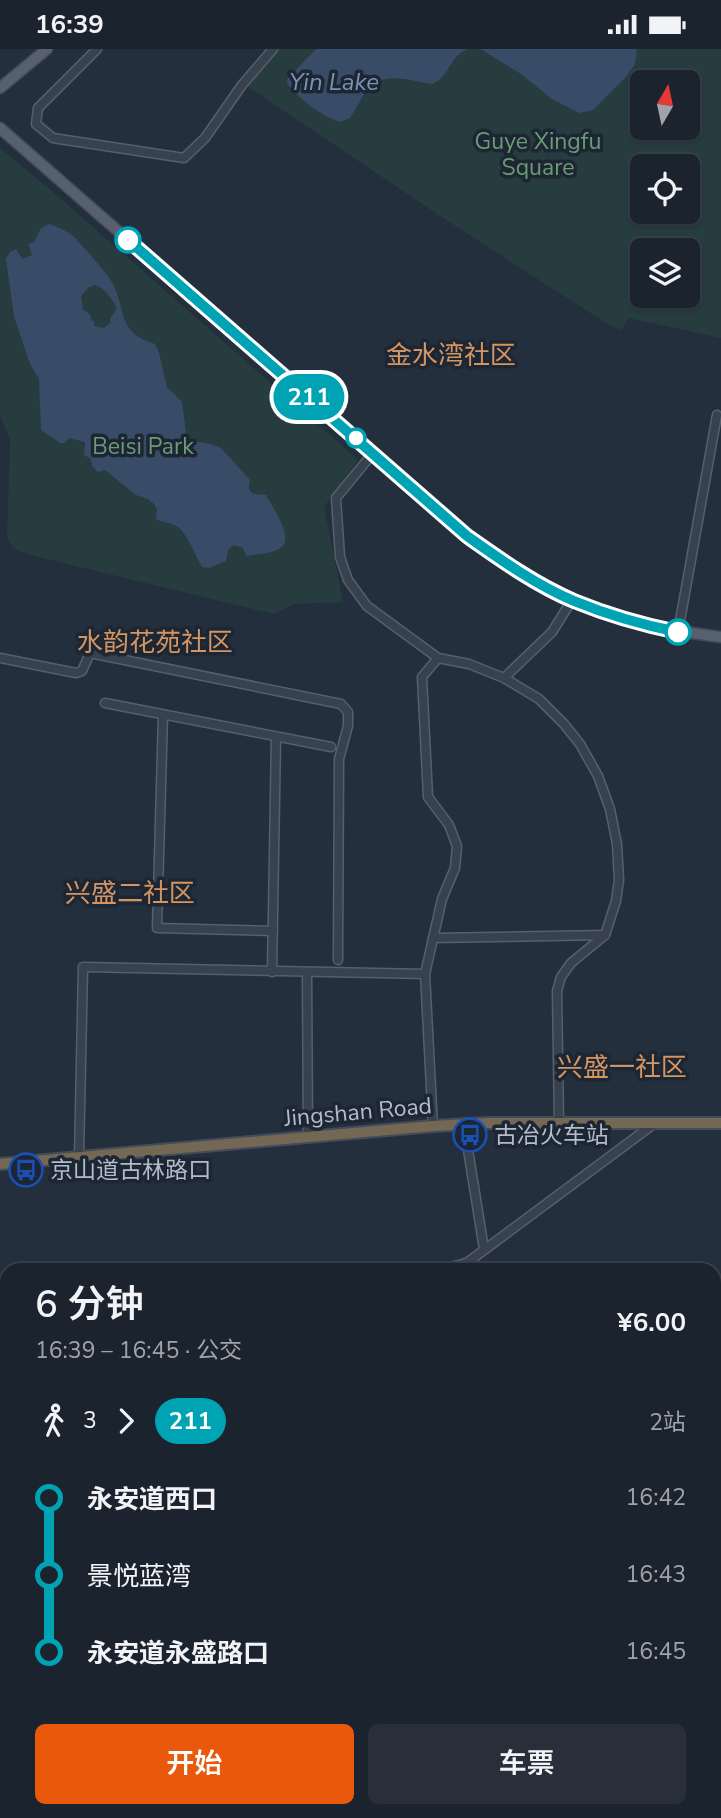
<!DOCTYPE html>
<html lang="zh">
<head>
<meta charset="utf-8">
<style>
	body { margin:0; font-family:"Nunito Sans","Noto Sans SC",sans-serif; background:#282f3a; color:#f1f3f6; height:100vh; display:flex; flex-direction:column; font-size:26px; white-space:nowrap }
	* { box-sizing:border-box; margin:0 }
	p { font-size:23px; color:#a0a4aa }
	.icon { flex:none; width:38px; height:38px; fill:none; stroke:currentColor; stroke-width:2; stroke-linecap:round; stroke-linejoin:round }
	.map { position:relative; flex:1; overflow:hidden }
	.drawer { position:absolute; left:0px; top:1214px; width:721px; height:555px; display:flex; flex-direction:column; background:#1b232e; border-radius:21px 21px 0 0; box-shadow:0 2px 5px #0004,0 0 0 2px #39404a }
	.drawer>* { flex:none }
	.badge { padding:0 14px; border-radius:23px; font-size:24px; line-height:46px }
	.needle { width:46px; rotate:9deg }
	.fabs { position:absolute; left:630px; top:21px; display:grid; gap:14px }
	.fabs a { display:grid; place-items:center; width:70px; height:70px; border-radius:10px; background:#1b232e; box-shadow:0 2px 5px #0004,0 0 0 2px #39404a; font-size:35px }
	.map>.badge { position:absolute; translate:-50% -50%; box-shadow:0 0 0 4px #fff }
	.legs { display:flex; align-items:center; gap:10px; height:77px; padding:0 35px; font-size:23px }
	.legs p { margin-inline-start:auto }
	.summary { display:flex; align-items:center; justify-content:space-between; height:119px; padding:0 35px }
	h1 { font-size:38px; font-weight:600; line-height:52px }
	.button { display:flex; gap:14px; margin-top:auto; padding:14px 35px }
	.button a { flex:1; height:80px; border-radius:10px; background:#ea580c; color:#fff; font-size:28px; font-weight:600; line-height:80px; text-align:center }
	.button a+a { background:#282f3a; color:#f1f3f6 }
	ul { padding:0 35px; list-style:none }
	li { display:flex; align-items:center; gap:24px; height:77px; font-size:26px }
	li i { display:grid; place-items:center; width:10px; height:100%; margin:0 9px; background:currentColor }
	li i::after { content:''; width:18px; height:18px; margin:-9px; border:5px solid; border-radius:50%; background:#1b232e }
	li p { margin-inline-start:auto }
	li:first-child i { background:linear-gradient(#0000 50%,currentColor 0) }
	li:last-child i { background:linear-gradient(currentColor 50%,#0000 0) }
	.status { display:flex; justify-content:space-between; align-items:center; height:49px; padding:0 35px; background:#1b232e; direction:ltr }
	.status svg { height:19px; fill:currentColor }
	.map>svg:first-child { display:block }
	.green { fill:#263c3f; fill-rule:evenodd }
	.water { fill:#394c67; fill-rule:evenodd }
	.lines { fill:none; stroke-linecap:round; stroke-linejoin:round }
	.minor-casing { stroke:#565f6c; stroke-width:11 }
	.major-casing { stroke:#414a57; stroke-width:13 }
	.highway-casing { stroke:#434c59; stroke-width:14 }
	.minor { stroke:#38414e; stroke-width:8 }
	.major { stroke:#56606e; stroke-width:10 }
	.highway { stroke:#746855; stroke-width:10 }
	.rail-casing { stroke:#5a6575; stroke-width:4.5 }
	.rail { stroke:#1d2633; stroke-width:2; stroke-dasharray:5; stroke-linecap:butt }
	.line-1-casing { stroke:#fff; stroke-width:16 }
	.line-1 { stroke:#00a3b4; stroke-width:10 }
	.stop-1-dot { fill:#fff; stroke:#00a3b4; stroke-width:3.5 }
	.labels { text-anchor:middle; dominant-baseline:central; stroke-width:7; stroke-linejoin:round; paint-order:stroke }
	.park-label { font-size:23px; fill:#6b9a76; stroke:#1d2633 }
	.street-label { font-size:23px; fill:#b4bcc9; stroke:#1d2633 }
	.poi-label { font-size:23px; fill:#b4bcc9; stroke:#1d2633; text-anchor:start }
	.water-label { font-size:24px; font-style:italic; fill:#7c92b1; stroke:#1d2633 }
	.quarter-label { font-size:26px; fill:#d59563; stroke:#1d2633 }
</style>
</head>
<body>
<div class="status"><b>16:39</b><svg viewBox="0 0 49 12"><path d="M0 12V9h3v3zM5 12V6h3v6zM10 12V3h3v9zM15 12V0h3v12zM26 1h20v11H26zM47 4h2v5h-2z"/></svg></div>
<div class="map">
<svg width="721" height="1769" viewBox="0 0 721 1769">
	<rect width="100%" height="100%" fill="#242f3e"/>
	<!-- green -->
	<g class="green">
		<path d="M277,0H721V289L628,269L622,281L609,276L443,169L247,37ZM642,33H688V79H642ZM642,117H688V163H642ZM642,201H688V247H642Z"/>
		<path d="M0,99L53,143L358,411L324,458L343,553L294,555L274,565L30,506C19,502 12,500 7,488L10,391L0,366Z"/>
	</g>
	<!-- water -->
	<g class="water">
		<path d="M316,0H468C449,7 450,28 432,35C411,32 383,21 367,41C360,50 356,61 349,70L344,71L342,73C328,72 292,46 287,33L288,29Z"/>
		<path d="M478,0H637L635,15L626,28L593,61L579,64L552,50L521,25L482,1Z"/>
		<path d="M49,175C55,176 68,183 73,187C81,195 111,228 114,237C126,265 119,284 155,295L159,304L167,338L182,353L186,384L189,389L193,392L211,395L221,399L250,431C246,447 255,445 266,446C272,458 297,491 279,500C270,505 256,505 246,507L243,499L234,496L228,501L226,512L209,519L202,518C196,508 187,484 178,478C171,473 163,474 156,470L157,460L154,455L148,450L136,446L105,421L98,423L92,417L91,410L84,406L85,393L69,389L64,394H60L41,381L39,330L30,315L14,267L6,210L10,203L16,200L22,210L32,206L28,195L34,193L41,179ZM95,236C105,239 112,250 117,259L110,270L111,273L104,279L94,277V272L91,271L90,265L83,261L81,247L89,238Z"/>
	</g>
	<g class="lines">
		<defs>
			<g id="minor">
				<path d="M97,0L38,59L36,75L53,89L184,109L205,89L242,36L273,0"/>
				<path d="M373,404L336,449L340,508L348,531L367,557L438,609L469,615L504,629L539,650L564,675L580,695L598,727L610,760L617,795L619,831L616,852L605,886L571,914L561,928L557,942L559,1075"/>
				<path d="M678,583L717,366"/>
				<path d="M0,609L76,624L82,622L90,604L341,655L348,663V677L339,710L338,911"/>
				<path d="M504,629L552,583L572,551"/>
				<path d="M105,654L331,698"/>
				<path d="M163,666L157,879L273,882"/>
				<path d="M433,889L605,886"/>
				<path d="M272,923L276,688"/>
				<path d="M307,923L308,1088"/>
				<path d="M464,1076L484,1200"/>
				<path d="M433,1077L425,925L442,850L455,819L457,797L449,776L428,748L422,628L438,609"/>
				<path d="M79,1108L83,918L425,925"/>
				<path d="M428,1222L460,1216L468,1213L655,1074"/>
				<path d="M0,1268L7,1270"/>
				<path d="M0,1380L7,1377"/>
				<path d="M0,1411L7,1429"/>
				<path d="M0,1580H7"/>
				<path d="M188,1762L193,1769"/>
			</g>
			<g id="major">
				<path d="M0,39L47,0"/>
				<path d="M0,79L467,487C501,511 536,535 574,552C621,572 670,582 721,588"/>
				<path d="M0,1649L7,1656"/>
				<path d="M0,1666L7,1674"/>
				<path d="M90,1762L96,1769"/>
				<path d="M107,1762L114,1769"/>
			</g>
			<path id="highway" d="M0,1115L433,1077L489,1074H721"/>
		</defs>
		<!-- minor casing -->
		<use href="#minor" class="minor-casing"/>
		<!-- major casing -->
		<use href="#major" class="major-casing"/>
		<!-- highway casing -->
		<use href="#highway" class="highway-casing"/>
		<!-- minor -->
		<use href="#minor" class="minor"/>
		<!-- major -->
		<use href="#major" class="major"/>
		<!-- highway -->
		<use href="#highway" class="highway"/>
		<defs>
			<g id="rail">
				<path d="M714,1308L721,1307"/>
				<path d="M0,1443L7,1441"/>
				<path d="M414,1762L421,1769"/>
				<path d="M428,1762L436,1769"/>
				<path d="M544,1762L551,1769"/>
				<path d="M563,1762L569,1769"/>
				<path d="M606,1762L610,1769"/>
			</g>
		</defs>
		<!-- rail casing -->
		<use href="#rail" class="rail-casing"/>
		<!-- rail -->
		<use href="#rail" class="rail"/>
	</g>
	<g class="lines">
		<defs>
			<path id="line-1" d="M128,191L467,487C501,511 536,536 574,552C608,566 643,576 678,583"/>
		</defs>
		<!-- line-1 casing -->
		<use href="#line-1" class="line-1-casing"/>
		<!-- line-1 -->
		<use href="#line-1" class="line-1"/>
	</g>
	<!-- icons -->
	<defs>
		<symbol id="bus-ring" viewBox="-11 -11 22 22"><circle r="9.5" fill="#1d2633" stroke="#1a4fb4" stroke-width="1.5"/><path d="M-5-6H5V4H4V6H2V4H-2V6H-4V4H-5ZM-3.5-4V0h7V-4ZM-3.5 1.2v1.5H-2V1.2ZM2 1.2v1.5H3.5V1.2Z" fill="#1a4fb4"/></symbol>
	</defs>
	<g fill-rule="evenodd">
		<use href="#bus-ring" x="451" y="1067" width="38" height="38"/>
		<use href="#bus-ring" x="7" y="1102" width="38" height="38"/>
	</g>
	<!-- markers -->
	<g class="stop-1-dot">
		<circle cx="128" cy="191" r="12"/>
		<circle cx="356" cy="389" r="9"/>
		<circle cx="678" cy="583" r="12"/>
	</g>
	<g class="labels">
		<!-- park labels -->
		<g class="park-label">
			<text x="538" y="92">Guye Xingfu<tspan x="538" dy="26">Square</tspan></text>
			<text x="143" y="397">Beisi Park</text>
		</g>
		<!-- street labels -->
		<g class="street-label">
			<text transform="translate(358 1063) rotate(-5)">Jingshan Road</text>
		</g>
		<!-- poi labels -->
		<g class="poi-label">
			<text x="494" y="1086">古冶火车站</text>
			<text x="50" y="1121">京山道古林路口</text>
		</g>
		<!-- water labels -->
		<g class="water-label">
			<text x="334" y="33">Yin Lake</text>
		</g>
		<!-- quarter labels -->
		<g class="quarter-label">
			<text x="451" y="306">金水湾社区</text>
			<text x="155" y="593">水韵花苑社区</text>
			<text x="130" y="844">兴盛二社区</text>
			<text x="622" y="1018">兴盛一社区</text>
		</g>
	</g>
</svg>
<div class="fabs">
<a><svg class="needle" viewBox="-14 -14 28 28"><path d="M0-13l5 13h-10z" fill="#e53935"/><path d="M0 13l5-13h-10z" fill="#a0a4aa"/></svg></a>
<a><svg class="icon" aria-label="locate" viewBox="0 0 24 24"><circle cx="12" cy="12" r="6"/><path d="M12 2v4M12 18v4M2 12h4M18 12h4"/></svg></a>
<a><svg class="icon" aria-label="layers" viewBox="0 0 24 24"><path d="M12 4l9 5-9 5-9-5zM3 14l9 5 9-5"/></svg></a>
</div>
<b class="badge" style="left:309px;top:348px;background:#00a3b4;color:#fff">211</b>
<section class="drawer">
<div class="summary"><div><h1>6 分钟</h1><p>16:39 – 16:45 · 公交</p></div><b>¥6.00</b></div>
<div class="legs"><svg class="icon" aria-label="walk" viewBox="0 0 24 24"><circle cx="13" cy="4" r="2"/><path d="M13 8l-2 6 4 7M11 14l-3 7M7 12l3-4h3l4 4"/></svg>3<svg class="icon" aria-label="forward" viewBox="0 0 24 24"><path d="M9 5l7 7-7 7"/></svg><b class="badge" style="background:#00a3b4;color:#fff">211</b><p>2站</p></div>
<ul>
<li><i style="color:#00a3b4"></i><b>永安道西口</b><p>16:42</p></li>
<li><i style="color:#00a3b4"></i><span>景悦蓝湾</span><p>16:43</p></li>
<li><i style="color:#00a3b4"></i><b>永安道永盛路口</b><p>16:45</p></li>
</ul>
<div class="button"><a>开始</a><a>车票</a></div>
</section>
</div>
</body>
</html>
